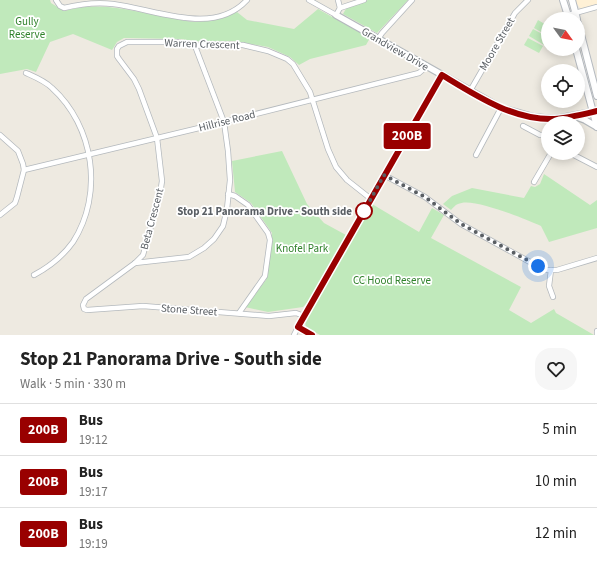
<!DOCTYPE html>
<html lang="en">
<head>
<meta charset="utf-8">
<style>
	body { margin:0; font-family:"Source Sans 3",sans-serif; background:#f6f6f6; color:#222; height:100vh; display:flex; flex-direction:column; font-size:15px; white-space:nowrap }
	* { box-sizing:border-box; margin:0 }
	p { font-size:13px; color:#767676 }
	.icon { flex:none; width:22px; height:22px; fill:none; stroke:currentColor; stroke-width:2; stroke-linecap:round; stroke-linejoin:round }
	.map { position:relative; height:335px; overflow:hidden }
	.drawer { display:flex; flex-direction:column; background:#fff; flex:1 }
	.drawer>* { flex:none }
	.badge { padding:0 8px; border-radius:3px; font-size:14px; line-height:26px }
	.needle { width:26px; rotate:123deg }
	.controls { position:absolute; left:541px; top:12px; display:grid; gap:8px }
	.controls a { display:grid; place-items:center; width:44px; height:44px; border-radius:50%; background:#fff; box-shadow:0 2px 10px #0003; font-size:20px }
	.you { position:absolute; width:20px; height:20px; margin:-10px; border:3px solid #fff; border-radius:50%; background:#1a73e8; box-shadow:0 0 0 6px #1a73e833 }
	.map>.badge { position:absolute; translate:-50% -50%; box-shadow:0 0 0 2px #fff }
	.round { display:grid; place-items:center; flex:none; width:42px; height:42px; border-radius:16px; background:#f6f6f6 }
	.summary { display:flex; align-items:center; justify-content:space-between; height:68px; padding:0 20px }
	h1 { font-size:19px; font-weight:700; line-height:30px }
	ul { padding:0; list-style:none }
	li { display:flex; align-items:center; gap:12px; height:52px; padding:0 20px; border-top:1px solid #e0e0e0 }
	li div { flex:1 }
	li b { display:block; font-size:15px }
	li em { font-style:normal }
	li .badge { min-width:44px; font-weight:700; text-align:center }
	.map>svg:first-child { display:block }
	.commercial { fill:#fff1d6 }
	.green { fill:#c0e9bb }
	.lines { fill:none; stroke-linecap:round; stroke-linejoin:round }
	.minor-casing { stroke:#b4b9bd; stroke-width:6 }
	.tertiary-casing { stroke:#b4b9bd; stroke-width:8 }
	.secondary-casing { stroke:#b5bac0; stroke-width:8 }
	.minor { stroke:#fff; stroke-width:4.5 }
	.tertiary { stroke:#fff; stroke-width:5.5 }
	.secondary { stroke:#fff; stroke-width:6 }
	.line-casing { stroke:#fff; stroke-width:9 }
	.line { stroke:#900; stroke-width:6 }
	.walk { stroke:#5a5f64; stroke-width:4; stroke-dasharray:0 7.2 }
	.stop-dot { fill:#fff; stroke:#900; stroke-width:2 }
	.labels { text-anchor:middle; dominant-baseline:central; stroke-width:3.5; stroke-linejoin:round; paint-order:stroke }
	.park-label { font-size:11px; fill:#31822c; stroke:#fff }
	.street-label { font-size:11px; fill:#5a5f64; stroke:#fff }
	.stop-label { font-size:11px; font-weight:bold; fill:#5a5f64; stroke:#fff; text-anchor:end }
</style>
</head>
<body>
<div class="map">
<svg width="597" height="335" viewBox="0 0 597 335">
	<rect width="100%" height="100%" fill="#eeeae1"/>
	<!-- commercial -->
	<path class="commercial" d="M575,0H597V4L581,9L576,3Z"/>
	<!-- green -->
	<g class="green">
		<path d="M0,0H50L51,3L64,11C102,0 134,12 172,18C179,19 188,22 196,22C211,21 224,17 237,12L247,20L294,29L318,9L370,38L366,45L310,59L299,65L290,57L268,47L233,41L202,42L180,39L124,38L117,42L112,50L73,34L50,42L36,72L27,69L0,74Z"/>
		<path d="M368,0H408L377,33L343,14L347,7Z"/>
		<path d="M538,20L548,26V36L534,28Z"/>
		<path d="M533,29L548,37L544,45L529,36Z"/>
		<path d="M528,38L543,46L539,53L524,45Z"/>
		<path d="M282,151L307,204L324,223L346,235L309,301L303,307L268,312L245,307L266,280L272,233L251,203L235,192L232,161Z"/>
		<path d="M544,174L590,205L597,200V228L549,242L541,226C526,220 472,196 458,204C455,205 453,208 451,210L443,204L452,196L472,188L524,198L531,186L535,187L540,184Z"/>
		<path d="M372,204L419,232L432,208L444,215L431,238L521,287L509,310L531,323L554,309L556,313L594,335H320L306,327L305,322Z"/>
	</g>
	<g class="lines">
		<defs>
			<g id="minor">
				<path d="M56,0L60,6L64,8C80,4 96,2 113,4C155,9 213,37 247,0"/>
				<path d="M309,0L336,15L340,8L338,0"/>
				<path d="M340,8L364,0"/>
				<path d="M568,15L597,7"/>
				<path d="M378,39L382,33L412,0"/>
				<path d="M26,73C35,77 45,81 52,88C94,126 104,194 73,242C63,256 49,267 34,275"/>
				<path d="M470,91L515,13L528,0"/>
				<path d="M523,126L540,135H548"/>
				<path d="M0,135L18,151L23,164L24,170L17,197L15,203L0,215"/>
				<path d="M570,153L597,167"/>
				<path d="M476,155L501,108"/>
				<path d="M24,170L224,122L419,73L427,66"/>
				<path d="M384,175L425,197L461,224L530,262L547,270H557L597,258"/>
				<path d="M534,182L551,153"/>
				<path d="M228,194L235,196L248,205L268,233L270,240L265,276L239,313"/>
				<path d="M135,263L189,257L204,248L214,239L223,226L227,209L230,180L228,151L224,122L195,46"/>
				<path d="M551,270L549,286L553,297"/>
				<path d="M304,316L296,313L269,316L143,306L87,310L84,309L83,305L86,299L135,263L143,255L160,194L162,181L157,138L139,89L134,79L119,59L117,56V49L119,46L127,42H176L195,46L211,44L243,45L268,51L287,59L293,64L310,92L328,149L336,167L347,180L371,199"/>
				<path d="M294,335L298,327"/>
				<path d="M597,335V331"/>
			</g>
			<g id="tertiary">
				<path d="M336,15L501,108L534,117L555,119L597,111"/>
				<path d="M574,116L585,120L597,127"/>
				<path d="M312,335L298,327L442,75"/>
			</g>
			<g id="secondary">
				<path d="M563,0L569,19"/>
				<path d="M572,0L577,19"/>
				<path d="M578,23L597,96"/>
				<path d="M576,49L597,127"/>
			</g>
		</defs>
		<!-- minor casing -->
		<use href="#minor" class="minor-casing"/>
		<!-- tertiary casing -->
		<use href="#tertiary" class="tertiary-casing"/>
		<!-- secondary casing -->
		<use href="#secondary" class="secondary-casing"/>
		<!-- minor -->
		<use href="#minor" class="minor"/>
		<!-- tertiary -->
		<use href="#tertiary" class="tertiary"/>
		<!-- secondary -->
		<use href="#secondary" class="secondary"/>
	</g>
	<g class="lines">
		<defs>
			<path id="line" d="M312,335L298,327L442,75C475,95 514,121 555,119C568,118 584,114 597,111"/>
		</defs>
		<!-- line casing -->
		<use href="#line" class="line-casing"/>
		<!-- line -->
		<use href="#line" class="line"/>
		<!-- walk -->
		<path class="walk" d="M364,211L362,215L384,175L425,197L461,224L538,266"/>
	</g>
	<!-- markers -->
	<circle class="stop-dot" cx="364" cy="211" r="8"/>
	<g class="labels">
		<!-- park labels -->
		<g class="park-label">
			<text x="27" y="21">Gully<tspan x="27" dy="13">Reserve</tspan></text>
			<text x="302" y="248">Knofel Park</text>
			<text x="392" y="280">CC Hood Reserve</text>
		</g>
		<!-- street labels -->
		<g class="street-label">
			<text transform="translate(202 44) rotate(2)">Warren Crescent</text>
			<text transform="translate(497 44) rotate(-60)">Moore Street</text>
			<text transform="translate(395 49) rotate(30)">Grandview Drive</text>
			<text transform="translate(227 121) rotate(-14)">Hillrise Road</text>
			<text transform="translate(152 219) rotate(-75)">Beta Crescent</text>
			<text transform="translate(189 310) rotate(4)">Stone Street</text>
		</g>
		<!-- stop labels -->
		<g class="stop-label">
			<text x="352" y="211">Stop 21 Panorama Drive - South side</text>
		</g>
	</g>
</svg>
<div class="controls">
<a><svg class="needle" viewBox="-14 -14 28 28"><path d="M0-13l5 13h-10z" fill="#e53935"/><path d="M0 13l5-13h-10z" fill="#767676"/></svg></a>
<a><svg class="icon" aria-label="locate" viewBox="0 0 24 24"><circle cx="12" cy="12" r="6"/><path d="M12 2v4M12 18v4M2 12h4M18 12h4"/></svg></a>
<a><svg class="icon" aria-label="layers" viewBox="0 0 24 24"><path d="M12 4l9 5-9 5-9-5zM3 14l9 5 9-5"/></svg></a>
</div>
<div class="you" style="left:538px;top:266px"></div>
<b class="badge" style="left:407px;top:136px;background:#900;color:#fff">200B</b>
</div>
<section class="drawer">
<div class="summary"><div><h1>Stop 21 Panorama Drive - South side</h1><p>Walk · 5 min · 330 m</p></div><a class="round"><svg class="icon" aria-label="heart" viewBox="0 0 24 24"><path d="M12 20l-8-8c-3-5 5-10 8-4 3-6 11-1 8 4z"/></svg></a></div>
<ul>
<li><span class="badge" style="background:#900;color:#fff">200B</span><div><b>Bus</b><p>19:12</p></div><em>5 min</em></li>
<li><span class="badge" style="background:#900;color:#fff">200B</span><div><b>Bus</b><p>19:17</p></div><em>10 min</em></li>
<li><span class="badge" style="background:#900;color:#fff">200B</span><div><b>Bus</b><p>19:19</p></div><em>12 min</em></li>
</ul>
</section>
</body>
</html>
